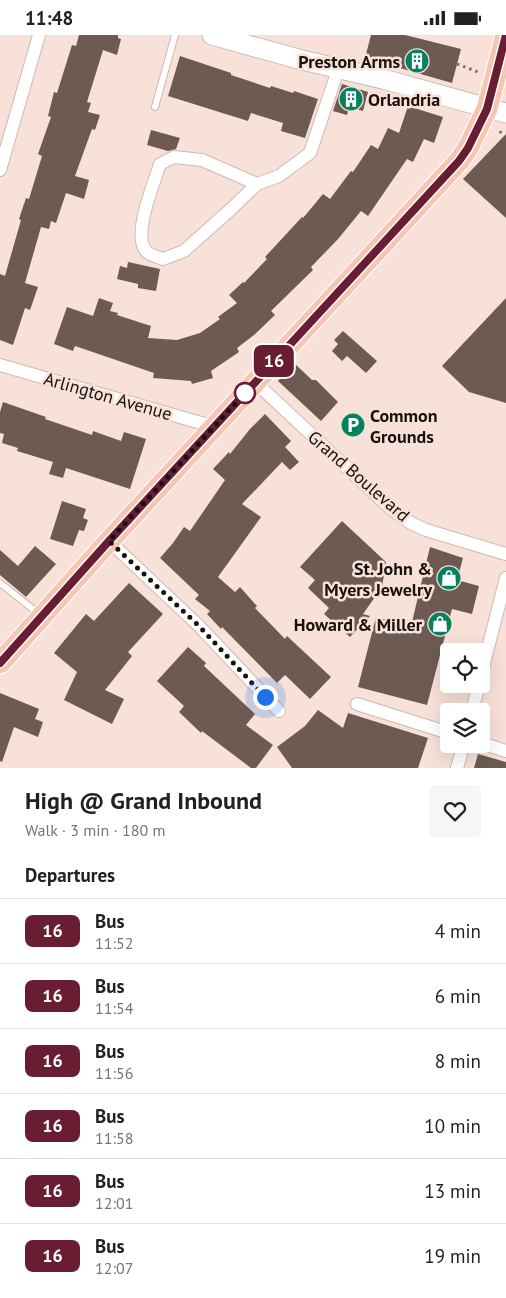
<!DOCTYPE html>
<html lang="en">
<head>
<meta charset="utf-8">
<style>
	body { margin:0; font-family:"PT Sans",sans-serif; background:#f6f6f6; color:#202124; height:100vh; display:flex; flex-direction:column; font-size:19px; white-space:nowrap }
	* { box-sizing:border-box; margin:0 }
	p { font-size:16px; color:#757577 }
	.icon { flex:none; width:28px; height:28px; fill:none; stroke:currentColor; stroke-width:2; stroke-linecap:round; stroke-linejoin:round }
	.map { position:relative; height:733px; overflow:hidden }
	.sheet { display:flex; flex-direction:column; background:#fff; flex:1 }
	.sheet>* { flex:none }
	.badge { padding:0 10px; border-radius:8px; font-size:18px; line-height:32px }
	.buttons { position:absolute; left:440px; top:608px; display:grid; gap:10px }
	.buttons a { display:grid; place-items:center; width:50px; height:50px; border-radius:5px; background:#fff; box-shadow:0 5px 20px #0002; font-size:25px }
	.you { position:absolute; width:25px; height:25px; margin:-12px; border:4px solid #fff; border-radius:50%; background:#1a73e8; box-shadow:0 0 0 8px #1a73e833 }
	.map>.badge { position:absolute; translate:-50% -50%; box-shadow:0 0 0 2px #fff }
	h2 { padding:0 25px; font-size:19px; line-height:45px }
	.round { display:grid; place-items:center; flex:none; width:52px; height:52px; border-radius:5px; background:#f6f6f6 }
	.overview { display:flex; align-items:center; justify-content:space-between; height:85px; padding:0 25px }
	h1 { font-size:24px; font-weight:600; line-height:38px }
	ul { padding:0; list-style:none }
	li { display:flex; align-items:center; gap:15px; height:65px; padding:0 25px; border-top:1px solid #e0e0e0 }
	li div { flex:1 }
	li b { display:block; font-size:19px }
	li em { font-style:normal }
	li .badge { min-width:55px; font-weight:700; text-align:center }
	.status { display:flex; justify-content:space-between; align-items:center; height:35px; padding:0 25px; background:#fff; direction:ltr }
	.status svg { height:14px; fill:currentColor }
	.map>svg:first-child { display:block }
	.building { fill:#6d5b53 }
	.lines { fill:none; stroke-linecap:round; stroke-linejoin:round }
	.lane-casing { stroke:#ceb9af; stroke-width:8 }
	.street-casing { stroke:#ceb9af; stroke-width:14 }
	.secondary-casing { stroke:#ceb9af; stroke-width:21 }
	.primary-casing { stroke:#fff; stroke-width:23 }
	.path { stroke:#7f716b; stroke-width:3; stroke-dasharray:2.5 4; stroke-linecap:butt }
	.lane { stroke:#fff; stroke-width:6 }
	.street { stroke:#fff; stroke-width:12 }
	.secondary { stroke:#fff; stroke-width:19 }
	.primary { stroke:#f6c6b2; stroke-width:21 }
	.line-casing { stroke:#fff; stroke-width:11 }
	.line { stroke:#691d32; stroke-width:8 }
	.walk { stroke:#18110e; stroke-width:5; stroke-dasharray:0 9 }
	.stop-dot { fill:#fff; stroke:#691d32; stroke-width:2.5 }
	.labels { text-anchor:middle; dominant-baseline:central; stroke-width:5; stroke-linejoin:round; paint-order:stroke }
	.poi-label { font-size:18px; font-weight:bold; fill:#18110e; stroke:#f7e1d8; text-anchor:end }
	.street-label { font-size:18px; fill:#18110e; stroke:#f7e1d8 }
</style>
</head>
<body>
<div class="status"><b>11:48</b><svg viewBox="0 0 49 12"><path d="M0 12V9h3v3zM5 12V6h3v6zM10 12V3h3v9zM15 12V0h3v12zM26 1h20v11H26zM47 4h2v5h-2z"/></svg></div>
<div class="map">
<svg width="506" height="733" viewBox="0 0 506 733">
	<rect width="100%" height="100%" fill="#f7e1d8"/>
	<!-- building -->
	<g class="building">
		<path d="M79,0H118V3L121,4L117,20L103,15L87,67L91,68L88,77L100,80L95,95L92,94L75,141L89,145L84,164L66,158L56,188L51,186L49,194L41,192L25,248L38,252L30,275L25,273L13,310L0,305V239L5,241L21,185L19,184L26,163L29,164L42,121L38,119L51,82L48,81L54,57L57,58L72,10L76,11Z"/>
		<path d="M371,0H405L461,14L452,48L365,23Z"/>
		<path d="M180,21L231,38V40L270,53L271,51L293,58L294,56L318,64L305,103L281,96L283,88L251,78L248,86L168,61Z"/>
		<path d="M342,49L368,57L363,76L349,72L347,80L333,76Z"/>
		<path d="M408,71L443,82L434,108L424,104L413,127L407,124L368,181L361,176L338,204L311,232L313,235L271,276L275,280L254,300L237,313L239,317L211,336L213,343L192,349L191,346L153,343L154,338L75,311L73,316L54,309L67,272L93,281L99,263L113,268L110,276L118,278L117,280L151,291L148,303L177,305L200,298L220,284L218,282L237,268L229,260L243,247L244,248L267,224L265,222L302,182L303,183L323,159L330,164L351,136L353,137L371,110L378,114L388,93L399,98Z"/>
		<path d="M151,95L180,103L176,114L168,116L147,110Z"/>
		<path d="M506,99V183L463,144Z"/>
		<path d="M128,227L160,234L156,256L138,253V249L117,244L120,231L127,233Z"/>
		<path d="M506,263V368L469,357L442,331Z"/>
		<path d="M343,296L377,326L366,338L347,321L342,326L332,316L338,309L334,305Z"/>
		<path d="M294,328L312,345H316L338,367L321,386L278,346Z"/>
		<path d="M3,367L46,382L45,384L92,400L93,396L121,406L124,397L146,404L130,454L66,433L63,443L49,439L53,427L17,416L18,413L2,408L4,399L0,398V377Z"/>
		<path d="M265,379L291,406L285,412L299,427L290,435L282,427L242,469L261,482L218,542L235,557L240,552L257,571L255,573L285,604L287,601L331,642L310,664L285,640L277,648L222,592L221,594L207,579L210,576L195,564L199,560L160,523L173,508L184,492L190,496L225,445L213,434L229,417L230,419L250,394Z"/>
		<path d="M62,466L86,474L83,483L88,485L84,496L79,495L73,511L50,504Z"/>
		<path d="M342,486L386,527L382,552L363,579L370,581L350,602L324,579L329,573L308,553L315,545L300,532Z"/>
		<path d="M35,511L56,529L26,562L0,540V515L18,531Z"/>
		<path d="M430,512L463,523L457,545L479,551L472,579L452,574L427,670L358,652L376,582L411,591Z"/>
		<path d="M129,548L163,579L128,617L132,621L105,655L124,664L112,689L64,665L77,637L54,618L86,579L94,586Z"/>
		<path d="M188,612L206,628L204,631L255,679L246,690L273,710L256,733H251L202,696L201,698L179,677L184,671L157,646Z"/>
		<path d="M0,658L39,674L35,684L43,687L38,702L14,692L2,727L0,726Z"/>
		<path d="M318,675L343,693L348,678L428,703L418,733H292L277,712L305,691Z"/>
		<path d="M478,719L506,727V733H474Z"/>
	</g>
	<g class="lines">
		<defs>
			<g id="lane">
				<path d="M155,72L175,0"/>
				<path d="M0,548L39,579"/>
			</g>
			<g id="street">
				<path d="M0,135L39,0"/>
				<path d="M257,149L230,175L184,216L163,224C158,222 149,220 146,216C132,200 154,148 160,129L174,122L202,125L257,149L279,141L310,118L338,35"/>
				<path d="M0,330L215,392"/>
				<path d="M255,347L390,473L411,488L426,495L506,519"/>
				<path d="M109,506L199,591L279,676"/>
				<path d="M481,640L506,543"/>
				<path d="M357,669L449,698"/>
				<path d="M472,676L479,649"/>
				<path d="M481,708L506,716"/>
				<path d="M457,733L464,709"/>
			</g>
			<path id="secondary" d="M212,0L298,24L383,44L506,78"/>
			<path id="primary" d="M0,628L109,506L459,126L468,113L487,74L506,0"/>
		</defs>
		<!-- lane casing -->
		<use href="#lane" class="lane-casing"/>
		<!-- street casing -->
		<use href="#street" class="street-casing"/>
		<!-- secondary casing -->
		<use href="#secondary" class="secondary-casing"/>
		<!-- primary casing -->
		<use href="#primary" class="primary-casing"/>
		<!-- path -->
		<g class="path">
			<path d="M457,29L478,37"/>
			<path d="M500,96L503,102"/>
		</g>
		<!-- lane -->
		<use href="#lane" class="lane"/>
		<!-- street -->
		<use href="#street" class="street"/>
		<!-- secondary -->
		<use href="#secondary" class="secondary"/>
		<!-- primary -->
		<use href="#primary" class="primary"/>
	</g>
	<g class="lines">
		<defs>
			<path id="line" d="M0,628L109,506L459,126L468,113L487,74L506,0"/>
		</defs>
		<!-- line casing -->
		<use href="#line" class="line-casing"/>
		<!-- line -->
		<use href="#line" class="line"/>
		<!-- walk -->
		<path class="walk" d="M245,358L246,357L109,506L199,591L265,662"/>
	</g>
	<!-- icons -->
	<defs>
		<symbol id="building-disc" viewBox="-11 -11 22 22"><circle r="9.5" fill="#068160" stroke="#f7e1d8"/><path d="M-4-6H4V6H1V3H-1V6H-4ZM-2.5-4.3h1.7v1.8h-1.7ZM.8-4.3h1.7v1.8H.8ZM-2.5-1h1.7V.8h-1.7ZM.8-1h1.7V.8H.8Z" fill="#fff"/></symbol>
		<symbol id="parking-disc" viewBox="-11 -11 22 22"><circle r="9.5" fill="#068160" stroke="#f7e1d8"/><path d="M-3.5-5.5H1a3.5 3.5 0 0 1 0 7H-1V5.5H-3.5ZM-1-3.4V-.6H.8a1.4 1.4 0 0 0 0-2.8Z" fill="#fff"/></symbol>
		<symbol id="shop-disc" viewBox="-11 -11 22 22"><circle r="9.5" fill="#068160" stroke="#f7e1d8"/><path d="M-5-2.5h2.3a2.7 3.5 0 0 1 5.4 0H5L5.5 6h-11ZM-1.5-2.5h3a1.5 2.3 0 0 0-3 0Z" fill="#fff"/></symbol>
	</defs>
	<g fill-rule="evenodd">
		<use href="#building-disc" x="403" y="12" width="28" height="28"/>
		<use href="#building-disc" x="337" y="50" width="28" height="28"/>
		<use href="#parking-disc" x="339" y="376" width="28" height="28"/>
		<use href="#shop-disc" x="435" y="529" width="28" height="28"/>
		<use href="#shop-disc" x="426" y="575" width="28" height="28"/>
	</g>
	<!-- markers -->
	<circle class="stop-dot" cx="245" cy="358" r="10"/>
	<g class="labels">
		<!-- poi labels -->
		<g class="poi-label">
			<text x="400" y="26">Preston Arms</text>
			<text x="368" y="64" text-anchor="start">Orlandria</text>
			<text x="370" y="380" text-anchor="start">Common<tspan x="370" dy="21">Grounds</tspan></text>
			<text x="432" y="533">St. John &amp;<tspan x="432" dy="21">Myers Jewelry</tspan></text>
			<text x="422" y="589">Howard &amp; Miller</text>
		</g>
		<!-- street labels -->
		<g class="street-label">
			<text transform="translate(108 361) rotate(16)">Arlington Avenue</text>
			<text transform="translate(359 441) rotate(41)">Grand Boulevard</text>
		</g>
	</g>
</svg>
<div class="buttons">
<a><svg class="icon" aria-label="locate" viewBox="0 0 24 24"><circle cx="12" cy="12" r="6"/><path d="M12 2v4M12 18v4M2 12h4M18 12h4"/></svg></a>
<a><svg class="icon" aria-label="layers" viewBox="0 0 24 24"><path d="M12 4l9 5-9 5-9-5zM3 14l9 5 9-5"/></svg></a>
</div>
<div class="you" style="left:265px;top:662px"></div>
<b class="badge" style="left:274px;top:326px;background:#691d32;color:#fff">16</b>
</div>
<section class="sheet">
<div class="overview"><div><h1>High @ Grand Inbound</h1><p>Walk · 3 min · 180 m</p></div><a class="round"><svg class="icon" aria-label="heart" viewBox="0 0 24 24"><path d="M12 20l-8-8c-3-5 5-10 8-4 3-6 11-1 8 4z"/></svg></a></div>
<h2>Departures</h2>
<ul>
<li><span class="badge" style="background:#691d32;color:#fff">16</span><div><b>Bus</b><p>11:52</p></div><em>4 min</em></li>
<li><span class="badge" style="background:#691d32;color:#fff">16</span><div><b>Bus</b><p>11:54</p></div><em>6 min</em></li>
<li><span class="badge" style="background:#691d32;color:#fff">16</span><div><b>Bus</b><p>11:56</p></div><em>8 min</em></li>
<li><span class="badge" style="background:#691d32;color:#fff">16</span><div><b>Bus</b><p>11:58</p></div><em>10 min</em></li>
<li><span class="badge" style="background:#691d32;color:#fff">16</span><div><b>Bus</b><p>12:01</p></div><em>13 min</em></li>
<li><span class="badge" style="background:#691d32;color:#fff">16</span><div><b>Bus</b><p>12:07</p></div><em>19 min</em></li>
</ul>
</section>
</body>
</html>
